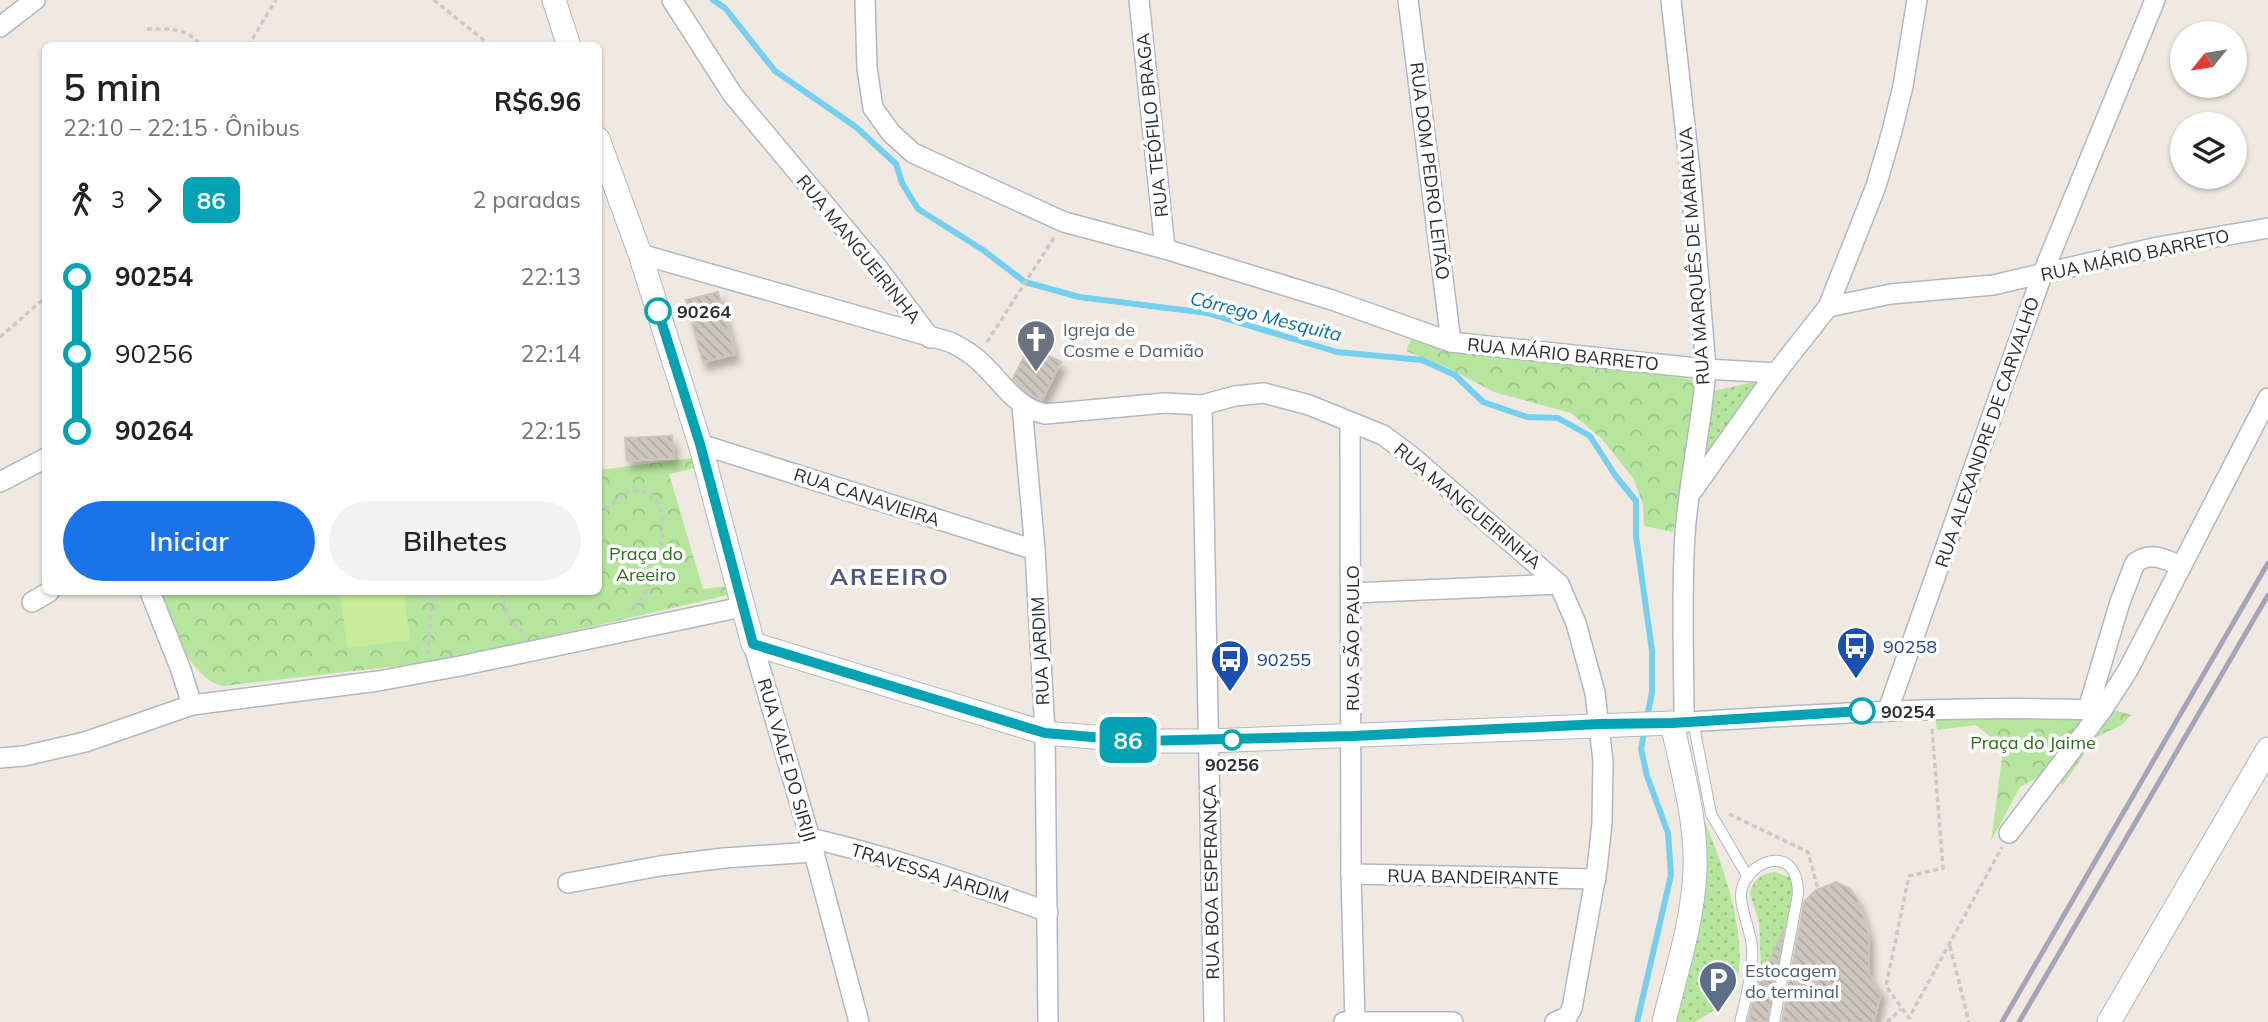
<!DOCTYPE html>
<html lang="pt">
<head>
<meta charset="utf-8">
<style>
	body { margin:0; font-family:Mulish,sans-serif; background:#f2f2f2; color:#222; height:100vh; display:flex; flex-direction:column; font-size:26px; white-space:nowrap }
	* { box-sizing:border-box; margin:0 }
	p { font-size:23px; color:#767676 }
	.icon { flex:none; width:38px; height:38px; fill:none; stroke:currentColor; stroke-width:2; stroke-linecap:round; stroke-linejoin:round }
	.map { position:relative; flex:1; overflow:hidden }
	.side { position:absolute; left:42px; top:42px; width:560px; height:553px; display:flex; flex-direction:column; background:#fff; border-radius:10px; box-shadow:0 2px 5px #0004 }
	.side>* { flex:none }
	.badge { padding:0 14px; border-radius:10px; font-size:24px; line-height:46px }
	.needle { width:46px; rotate:240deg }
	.buttons { position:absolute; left:2170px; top:21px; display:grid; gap:14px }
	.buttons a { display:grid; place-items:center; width:77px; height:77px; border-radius:50%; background:#fff; box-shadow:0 2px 5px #0004; font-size:35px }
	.map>.badge { position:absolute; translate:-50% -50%; box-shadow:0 0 0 4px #fff }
	.legs { display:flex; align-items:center; gap:10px; height:77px; padding:0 21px; font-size:23px }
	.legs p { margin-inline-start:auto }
	.summary { display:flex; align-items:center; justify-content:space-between; height:119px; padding:0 21px }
	h1 { font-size:38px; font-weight:600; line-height:52px }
	.button { display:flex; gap:14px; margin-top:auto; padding:14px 21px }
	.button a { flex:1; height:80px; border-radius:42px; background:#1a73e8; color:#fff; font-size:28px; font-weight:600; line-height:80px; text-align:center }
	.button a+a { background:#f2f2f2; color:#222 }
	ul { padding:0 21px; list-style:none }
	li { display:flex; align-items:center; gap:24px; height:77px; font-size:26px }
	li i { display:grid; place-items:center; width:10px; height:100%; margin:0 9px; background:currentColor }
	li i::after { content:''; width:18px; height:18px; margin:-9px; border:5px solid; border-radius:50%; background:#fff }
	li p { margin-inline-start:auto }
	li:first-child i { background:linear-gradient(#0000 50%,currentColor 0) }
	li:last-child i { background:linear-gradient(currentColor 50%,#0000 0) }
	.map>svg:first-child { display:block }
	.grass { fill:url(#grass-dots) }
	.park { fill:url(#park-crowns) }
	.pitch { fill:#c9ec9a }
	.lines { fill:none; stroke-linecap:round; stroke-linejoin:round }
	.stream { stroke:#75cff0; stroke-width:6 }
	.building { fill:url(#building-back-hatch); stroke:#cbc5ba; stroke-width:2; filter:url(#shadow) }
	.service-casing { stroke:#b4b7c1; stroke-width:12 }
	.minor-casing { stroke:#b4b7c1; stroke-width:22 }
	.tertiary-casing { stroke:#b4b7c1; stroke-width:25 }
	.path { stroke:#c9c9c9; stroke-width:3.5; stroke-dasharray:5 3.5; stroke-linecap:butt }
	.service { stroke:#fff; stroke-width:10 }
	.minor { stroke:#fff; stroke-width:19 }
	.tertiary { stroke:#fff; stroke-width:23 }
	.rail { stroke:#a3a6b8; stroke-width:5 }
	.line-1-casing { stroke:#fff; stroke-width:16 }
	.line-1 { stroke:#00a3b4; stroke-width:10 }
	.stop-1-dot { fill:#fff; stroke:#00a3b4; stroke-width:3.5 }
	.labels { text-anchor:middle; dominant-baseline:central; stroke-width:7; stroke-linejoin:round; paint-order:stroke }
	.street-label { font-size:18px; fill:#2e2e2e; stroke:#fff }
	.stop-label { font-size:18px; font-weight:bold; fill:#2e2e2e; stroke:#fff; text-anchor:start }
	.worship-label { font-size:18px; fill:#5b616d; stroke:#fff; text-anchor:start }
	.park-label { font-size:18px; fill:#2c6e1b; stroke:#fff }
	.transit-label { font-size:18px; fill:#164399; stroke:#fff; text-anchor:start }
	.service-label { font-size:18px; fill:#4e5e75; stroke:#fff; text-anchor:start }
	.water-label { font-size:19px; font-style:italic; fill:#0d6fa3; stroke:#fff }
	.district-label { font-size:24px; font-weight:bold; letter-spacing:2px; fill:#4d5680; stroke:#fff }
</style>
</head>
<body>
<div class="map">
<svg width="2268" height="1022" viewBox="0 0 2268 1022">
	<defs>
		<pattern id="grass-dots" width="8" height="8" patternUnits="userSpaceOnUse" patternTransform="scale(1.75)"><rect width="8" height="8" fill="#b6e59e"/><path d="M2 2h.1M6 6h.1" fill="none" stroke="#9dc588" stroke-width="1.8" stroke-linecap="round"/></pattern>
		<pattern id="park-crowns" width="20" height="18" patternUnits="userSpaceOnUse" patternTransform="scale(1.75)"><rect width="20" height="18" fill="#b6e59e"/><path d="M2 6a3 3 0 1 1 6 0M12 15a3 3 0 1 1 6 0" fill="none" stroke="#9dc588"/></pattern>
		<pattern id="building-back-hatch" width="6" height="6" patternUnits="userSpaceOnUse" patternTransform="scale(1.75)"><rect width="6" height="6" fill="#cbc7bf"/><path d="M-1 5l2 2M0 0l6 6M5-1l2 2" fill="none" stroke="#afaba4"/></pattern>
		<filter id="shadow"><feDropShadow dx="4.5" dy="8" stdDeviation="3.5" flood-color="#0004"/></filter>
	</defs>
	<rect width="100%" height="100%" fill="#efe9e1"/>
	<!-- grass -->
	<g class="grass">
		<path d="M1758,381L1704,461L1713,391Z"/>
		<path d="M1703,817C1721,859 1755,950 1732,993C1727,1004 1718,1008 1708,1014C1704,1016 1699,1021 1694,1022C1688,1022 1679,1022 1673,1022Z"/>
		<path d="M1775,872L1792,878L1795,898L1766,1022H1747L1761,966L1759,922L1750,894C1753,880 1761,873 1775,872Z"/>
	</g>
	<!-- park -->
	<g class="park">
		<path d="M1414,333L1700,381L1673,532L1644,526L1643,504L1633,478L1601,438L1571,413L1494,392L1444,366L1406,351Z"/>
		<path d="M692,458L695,468L669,474L703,589L726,586L728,595L449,660L224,686C194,683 164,618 154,592H598L599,470Z"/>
		<path d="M2101,706L2131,715L2122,725L2096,737L2063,785L2045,774L2020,787L1991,841L2002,758L1993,739L1976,725L1937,730L1934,710Z"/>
	</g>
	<!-- pitch -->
	<path class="pitch" d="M340,592H404L410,640L347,648Z"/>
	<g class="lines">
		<!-- stream -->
		<path class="stream" d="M713,0L725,8L775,71L856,127L896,164L902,183L918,209L983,250L1025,282L1079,297L1207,313L1337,352L1422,360L1455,375L1483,402L1527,417L1558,418L1590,436L1615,475L1636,501V536L1652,651V692L1641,749L1647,776L1668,833L1671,875L1637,1022"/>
	</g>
	<!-- building -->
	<g class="building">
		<path d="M718,292L735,354L703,362L686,300Z"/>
		<path d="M1029,346L1061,362L1042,400L1032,395L1013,379Z"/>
		<path d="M672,436L674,458L627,461L625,438Z"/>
		<path d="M1836,882L1850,889L1858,900L1869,936V974L1881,992L1874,1022H1782L1804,902L1816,890Z"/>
		<path d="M1784,929L1767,1022H1748L1755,993Z"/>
	</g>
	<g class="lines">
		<defs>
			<g id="service">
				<path d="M1693,721L1711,814L1748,877"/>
				<path d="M1740,1022C1745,1004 1754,965 1752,947C1751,931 1740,909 1741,894C1743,862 1798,839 1798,894L1774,1022"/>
			</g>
			<g id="minor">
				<path d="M672,0L733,95L877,267L930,338"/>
				<path d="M865,0L867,68L873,108L891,133L913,153L1064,222L1165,249L1332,300L1451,342L1706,369L1776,373"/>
				<path d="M1139,0L1165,249"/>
				<path d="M1408,0L1451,342"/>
				<path d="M1671,0L1690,171L1706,369C1702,424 1689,479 1685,534C1681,597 1684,659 1684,722"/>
				<path d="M0,27L35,0"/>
				<path d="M640,254L950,342C960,347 970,352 978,360C1001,380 1015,408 1045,414L1165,403L1202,405L1235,396L1264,393L1309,405L1383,435L1410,455L1559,584L1576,623L1595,693L1603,761L1602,823L1597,869L1572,1008L1567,1017L1555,1022"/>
				<path d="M1828,307L1891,294L1993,285L2158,247L2268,228"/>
				<path d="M1202,405L1214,1022"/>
				<path d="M1022,406L1035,550L1045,733L1048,1022"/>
				<path d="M1350,423L1351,874L1355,1022"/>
				<path d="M700,444L1035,550"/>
				<path d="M0,482L46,458"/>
				<path d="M1693,490L1776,373L1828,307L1876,186L1891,135L1903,86L1917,0"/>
				<path d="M150,592L181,670L192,705"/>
				<path d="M1352,593L1559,584"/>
				<path d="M32,602L49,592"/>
				<path d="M753,644L810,838L859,1022"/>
				<path d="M2088,709L2120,602L2135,563C2152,551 2164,559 2181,566"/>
				<path d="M1888,710L2042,275L2155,0"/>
				<path d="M1673,723C1816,714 1959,705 2102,710"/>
				<path d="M0,758L24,756L85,742L192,705L378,681L460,666L742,607"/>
				<path d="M2009,833L2102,710L2128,670L2268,398"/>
				<path d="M810,838C892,857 969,883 1048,912"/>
				<path d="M1351,874L1596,879"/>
				<path d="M568,883L660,866L724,858L814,852"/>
				<path d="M1344,1022H1453"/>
			</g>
			<g id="tertiary">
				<path d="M554,0L569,46"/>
				<path d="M598,139L640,254L700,444L753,644L1045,733L1141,741H1208L1672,723C1682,770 1697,821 1695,870C1693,922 1676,972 1664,1022"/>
				<path d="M2109,1022L2268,749"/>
			</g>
		</defs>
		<!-- service casing -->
		<use href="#service" class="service-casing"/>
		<!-- minor casing -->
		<use href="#minor" class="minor-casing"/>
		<!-- tertiary casing -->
		<use href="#tertiary" class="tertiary-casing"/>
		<!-- path -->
		<g class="path">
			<path d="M434,0L491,46"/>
			<path d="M147,29C168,29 187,27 201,46"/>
			<path d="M248,46L276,0"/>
			<path d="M0,337L46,297"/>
			<path d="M987,342L1055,236"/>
			<path d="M598,514C611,508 619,492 634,491C683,489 657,572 644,595C641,601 635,606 629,610"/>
			<path d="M502,592C504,610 508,623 525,633"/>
			<path d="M428,654L432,592"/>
			<path d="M1932,729L1943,868L1909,876L1886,986L1909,1018L2002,847"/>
			<path d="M1729,814L1808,852L1818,889"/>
			<path d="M1950,946L1969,1022"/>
			<path d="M1887,1022L1901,1009"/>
		</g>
		<!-- service -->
		<use href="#service" class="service"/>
		<!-- minor -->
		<use href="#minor" class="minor"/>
		<!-- tertiary -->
		<use href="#tertiary" class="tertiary"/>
		<!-- rail -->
		<g class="rail">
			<path d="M2002,1022L2268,563"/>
			<path d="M2019,1022L2268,595"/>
		</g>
	</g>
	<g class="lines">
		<defs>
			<path id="line-1" d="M658,311L700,444L753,644L1045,733L1140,741L1353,736L1600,724L1672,723L1862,711"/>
		</defs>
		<!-- line-1 casing -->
		<use href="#line-1" class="line-1-casing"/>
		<!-- line-1 -->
		<use href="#line-1" class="line-1"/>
	</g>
	<!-- icons -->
	<defs>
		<symbol id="church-pin" viewBox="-11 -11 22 30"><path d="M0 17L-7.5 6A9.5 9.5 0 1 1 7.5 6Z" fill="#6b7280" stroke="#fff"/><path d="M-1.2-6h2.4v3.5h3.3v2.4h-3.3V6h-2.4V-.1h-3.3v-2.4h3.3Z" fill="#fff"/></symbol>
		<symbol id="bus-pin" viewBox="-11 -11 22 30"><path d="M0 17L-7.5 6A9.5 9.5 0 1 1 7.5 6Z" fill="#1a4fb4" stroke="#fff"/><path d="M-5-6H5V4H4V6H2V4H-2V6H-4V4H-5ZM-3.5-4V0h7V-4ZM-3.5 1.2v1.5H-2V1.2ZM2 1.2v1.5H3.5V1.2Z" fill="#fff"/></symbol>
		<symbol id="parking-pin" viewBox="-11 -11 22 30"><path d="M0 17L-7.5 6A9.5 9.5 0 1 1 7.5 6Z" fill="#5c6f8a" stroke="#fff"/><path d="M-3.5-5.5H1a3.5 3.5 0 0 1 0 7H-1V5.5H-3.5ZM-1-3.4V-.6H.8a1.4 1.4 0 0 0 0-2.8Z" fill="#fff"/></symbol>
	</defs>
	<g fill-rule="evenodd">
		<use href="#church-pin" x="1014" y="317" width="44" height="60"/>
		<use href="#bus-pin" x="1834" y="624" width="44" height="60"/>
		<use href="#bus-pin" x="1208" y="637" width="44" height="60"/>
		<use href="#parking-pin" x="1696" y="958" width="44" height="60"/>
	</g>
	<!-- markers -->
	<g class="stop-1-dot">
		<circle cx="658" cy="311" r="12"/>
		<circle cx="1862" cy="711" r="12"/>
		<circle cx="1232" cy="740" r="9"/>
	</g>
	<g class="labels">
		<!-- street labels -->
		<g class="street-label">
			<text transform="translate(1152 125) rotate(-96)">RUA TEÓFILO BRAGA</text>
			<text transform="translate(1430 171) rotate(83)">RUA DOM PEDRO LEITÃO</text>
			<text transform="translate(859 249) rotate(51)">RUA MANGUEIRINHA</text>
			<text transform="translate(2135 255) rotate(-12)">RUA MÁRIO BARRETO</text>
			<text transform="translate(1694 256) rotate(-94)">RUA MARQUÊS DE MARIALVA</text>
			<text transform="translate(1563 354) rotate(6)">RUA MÁRIO BARRETO</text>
			<text transform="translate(1987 432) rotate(-71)">RUA ALEXANDRE DE CARVALHO</text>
			<text transform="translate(867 497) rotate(18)">RUA CANAVIEIRA</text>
			<text transform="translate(1468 506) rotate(40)">RUA MANGUEIRINHA</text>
			<text transform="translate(1352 638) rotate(-90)">RUA SÃO PAULO</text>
			<text transform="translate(1040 651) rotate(-93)">RUA JARDIM</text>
			<text transform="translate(787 760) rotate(74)">RUA VALE DO SIRIJI</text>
			<text transform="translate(930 873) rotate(17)">TRAVESSA JARDIM</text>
			<text transform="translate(1473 877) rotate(1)">RUA BANDEIRANTE</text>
			<text transform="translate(1211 882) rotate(-91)">RUA BOA ESPERANÇA</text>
		</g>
		<!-- stop labels -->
		<g class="stop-label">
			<text x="677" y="311">90264</text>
			<text x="1881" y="711">90254</text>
			<text x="1232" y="764" text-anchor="middle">90256</text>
		</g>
		<!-- worship labels -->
		<g class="worship-label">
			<text x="1063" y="329">Igreja de<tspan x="1063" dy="21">Cosme e Damião</tspan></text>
		</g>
		<!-- park labels -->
		<g class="park-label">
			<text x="646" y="553">Praça do<tspan x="646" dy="21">Areeiro</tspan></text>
			<text x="2033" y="742">Praça do Jaime</text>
		</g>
		<!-- transit labels -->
		<g class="transit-label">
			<text x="1883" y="646">90258</text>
			<text x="1257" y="659">90255</text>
		</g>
		<!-- service labels -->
		<g class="service-label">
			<text x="1745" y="970">Estocagem<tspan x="1745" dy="21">do terminal</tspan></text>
		</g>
		<!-- water labels -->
		<g class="water-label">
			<text transform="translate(1266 316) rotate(14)">Córrego Mesquita</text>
		</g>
		<!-- district labels -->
		<g class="district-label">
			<text x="890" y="576">AREEIRO</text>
		</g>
	</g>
</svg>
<div class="buttons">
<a><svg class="needle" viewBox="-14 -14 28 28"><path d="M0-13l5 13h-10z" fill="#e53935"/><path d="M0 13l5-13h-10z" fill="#767676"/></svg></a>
<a><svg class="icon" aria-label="layers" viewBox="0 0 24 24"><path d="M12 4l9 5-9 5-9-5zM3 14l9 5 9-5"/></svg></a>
</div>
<b class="badge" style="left:1128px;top:740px;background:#00a3b4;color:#fff">86</b>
<section class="side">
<div class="summary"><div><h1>5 min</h1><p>22:10 – 22:15 · Ônibus</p></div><b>R$6.96</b></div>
<div class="legs"><svg class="icon" aria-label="walk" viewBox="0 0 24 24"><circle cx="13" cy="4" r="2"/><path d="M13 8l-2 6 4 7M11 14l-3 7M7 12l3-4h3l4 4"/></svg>3<svg class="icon" aria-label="forward" viewBox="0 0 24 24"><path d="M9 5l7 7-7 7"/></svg><b class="badge" style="background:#00a3b4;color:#fff">86</b><p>2 paradas</p></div>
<ul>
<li><i style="color:#00a3b4"></i><b>90254</b><p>22:13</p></li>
<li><i style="color:#00a3b4"></i><span>90256</span><p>22:14</p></li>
<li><i style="color:#00a3b4"></i><b>90264</b><p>22:15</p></li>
</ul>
<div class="button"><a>Iniciar</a><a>Bilhetes</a></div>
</section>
</div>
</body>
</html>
